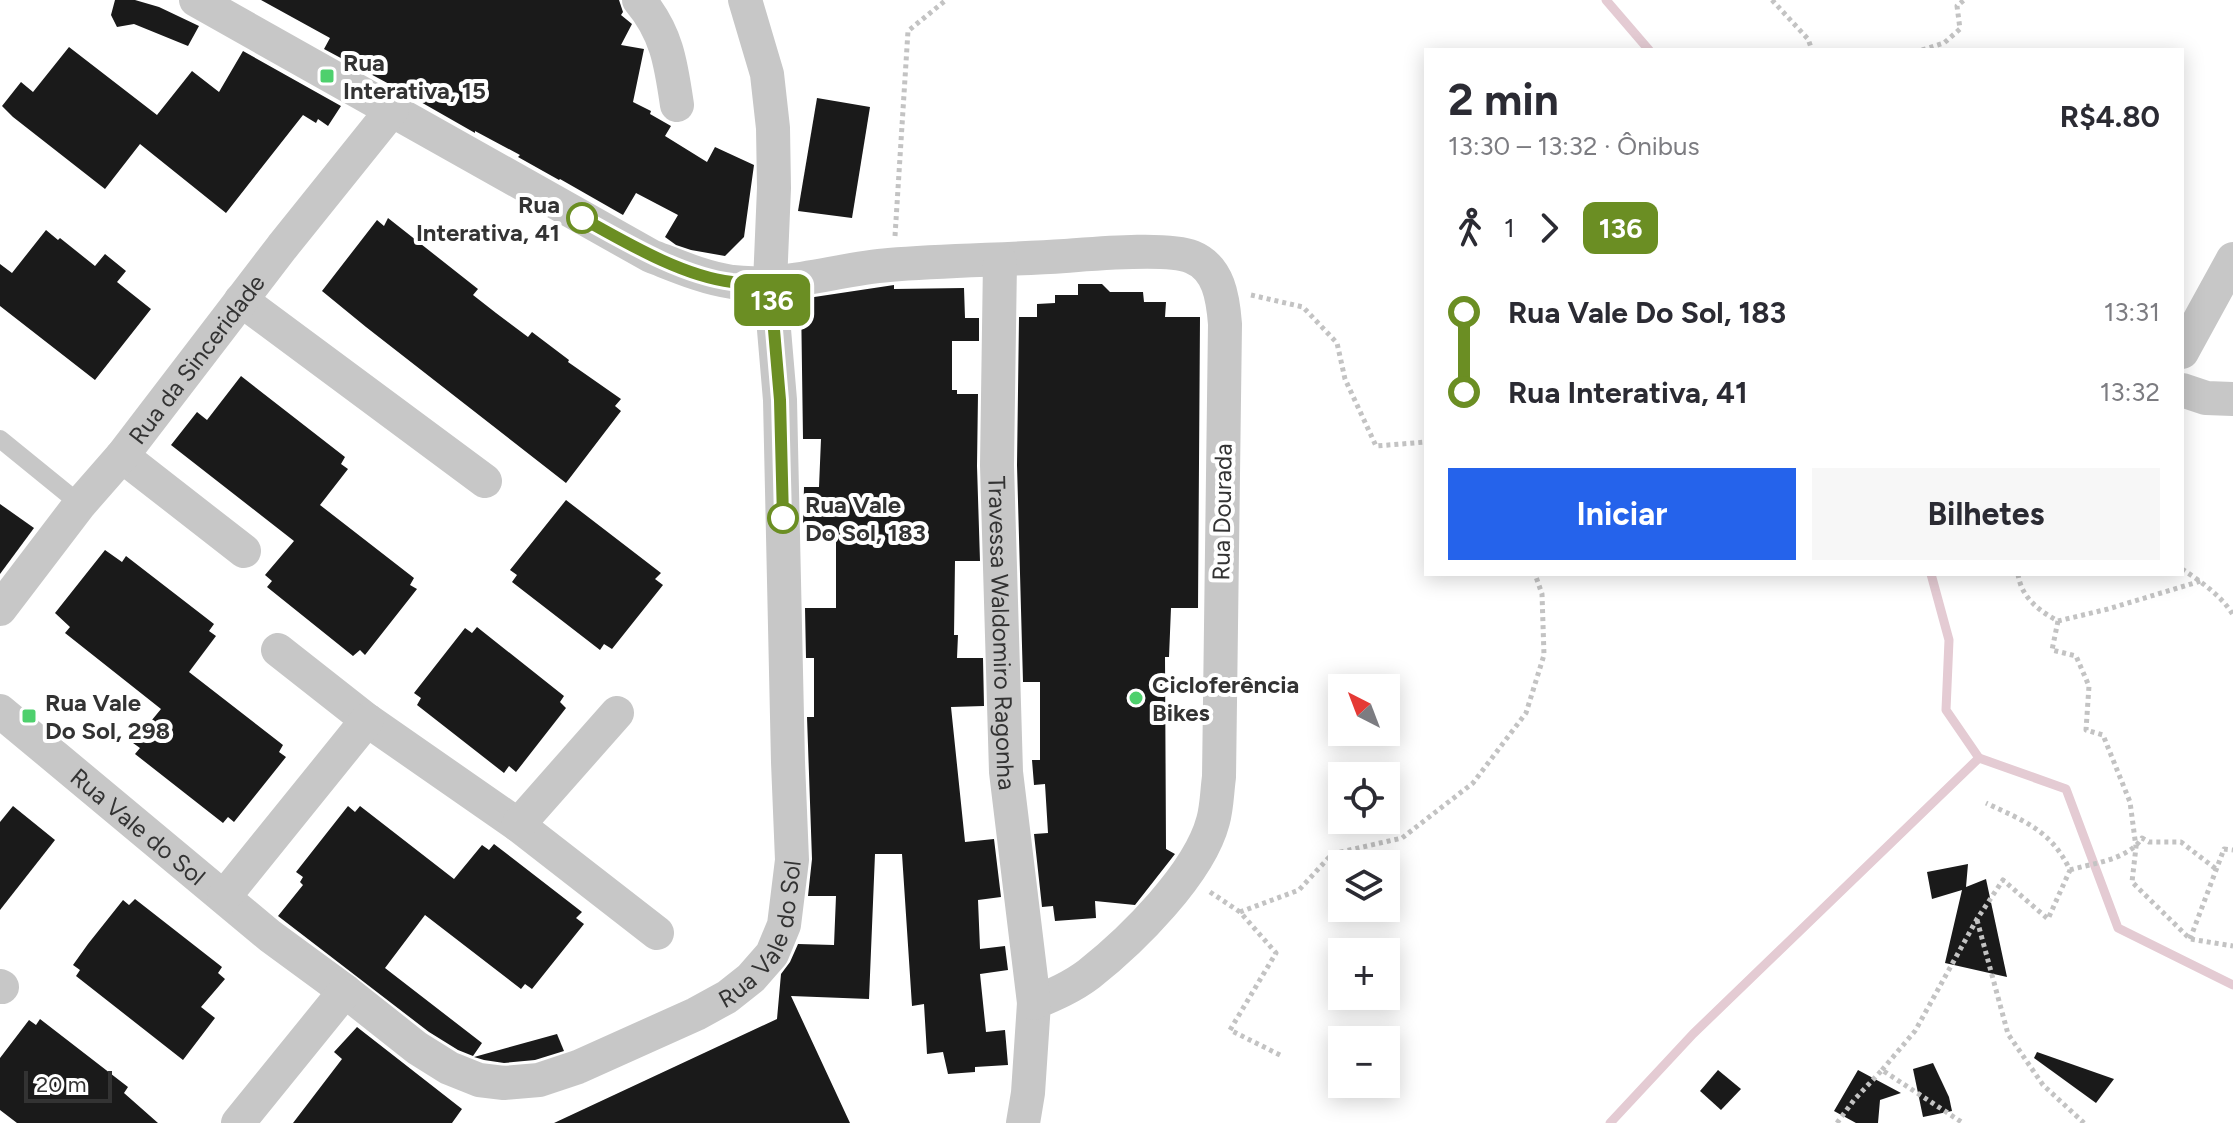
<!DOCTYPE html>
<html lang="pt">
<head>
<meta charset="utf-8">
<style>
	body { margin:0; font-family:Figtree,sans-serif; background:#f7f7f7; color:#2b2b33; height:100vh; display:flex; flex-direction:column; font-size:30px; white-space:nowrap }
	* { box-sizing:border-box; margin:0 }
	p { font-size:26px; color:#7c7c81 }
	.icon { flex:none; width:44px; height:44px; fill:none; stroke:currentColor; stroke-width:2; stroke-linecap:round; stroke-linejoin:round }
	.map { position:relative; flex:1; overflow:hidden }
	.side { position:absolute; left:1424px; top:48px; width:760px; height:528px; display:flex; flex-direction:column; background:#fff; border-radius:0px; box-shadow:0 4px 20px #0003 }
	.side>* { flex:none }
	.badge { padding:0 16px; border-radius:12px; font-size:28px; line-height:52px }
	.needle { width:52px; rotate:318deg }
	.controls { position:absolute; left:1328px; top:674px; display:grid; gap:16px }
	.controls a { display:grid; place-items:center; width:72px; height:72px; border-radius:0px; background:#fff; box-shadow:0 4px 20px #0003; font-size:40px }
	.scale { position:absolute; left:24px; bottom:20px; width:88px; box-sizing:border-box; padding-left:8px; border:4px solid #333; border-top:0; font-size:22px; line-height:28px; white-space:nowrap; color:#333; -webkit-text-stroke:6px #fff; paint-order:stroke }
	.map>.badge { position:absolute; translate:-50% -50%; box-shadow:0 0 0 4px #fff }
	.legs { display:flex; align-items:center; gap:12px; height:88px; padding:0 24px; font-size:26px }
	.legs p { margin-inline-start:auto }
	.summary { display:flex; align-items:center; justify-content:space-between; height:136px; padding:0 24px }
	h1 { font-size:44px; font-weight:700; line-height:60px }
	.primary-button { display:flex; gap:16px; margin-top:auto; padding:16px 24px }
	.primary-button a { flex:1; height:92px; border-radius:0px; background:#2563eb; color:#fff; font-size:32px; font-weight:700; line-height:92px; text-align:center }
	.primary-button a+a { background:#f7f7f7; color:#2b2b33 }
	ul { padding:0 24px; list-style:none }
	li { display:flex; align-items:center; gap:28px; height:80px; font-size:30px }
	li i { display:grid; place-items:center; width:12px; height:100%; margin:0 10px; background:currentColor }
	li i::after { content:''; width:20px; height:20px; margin:-10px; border:6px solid; border-radius:50%; background:#fff }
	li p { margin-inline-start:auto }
	li:first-child i { background:linear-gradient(#0000 50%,currentColor 0) }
	li:last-child i { background:linear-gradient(currentColor 50%,#0000 0) }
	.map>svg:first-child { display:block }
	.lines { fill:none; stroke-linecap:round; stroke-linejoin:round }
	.stream { stroke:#e4cbd3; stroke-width:9 }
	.building { fill:#1a1a1a }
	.path { stroke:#c3c3c3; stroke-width:5; stroke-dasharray:4 4; stroke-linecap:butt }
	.lane { stroke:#c7c7c7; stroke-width:18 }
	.street { stroke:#c7c7c7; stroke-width:34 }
	.line-1-casing { stroke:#fff; stroke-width:18 }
	.line-1 { stroke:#6b8e23; stroke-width:12 }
	.poi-dot { fill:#4ed06d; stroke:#fff; stroke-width:3 }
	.stop-1-dot { fill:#fff; stroke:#6b8e23; stroke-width:4 }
	.labels { text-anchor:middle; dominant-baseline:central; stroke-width:8; stroke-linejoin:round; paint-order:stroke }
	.poi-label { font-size:24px; font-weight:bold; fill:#333; stroke:#fff; text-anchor:start }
	.stop-label { font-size:24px; font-weight:bold; fill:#333; stroke:#fff; text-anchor:end }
	.street-label { font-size:24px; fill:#333; stroke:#fff }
</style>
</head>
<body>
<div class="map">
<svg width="2233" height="1123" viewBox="0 0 2233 1123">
	<rect width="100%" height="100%" fill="#fff"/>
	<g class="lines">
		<!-- stream -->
		<g class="stream">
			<path d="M1606,0L1649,50"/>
			<path d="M1931,574L1949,640L1946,710L1979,758"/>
			<path d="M1979,758L2066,789L2118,928L2233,985"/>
			<path d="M1610,1123L1693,1034L1979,758"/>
		</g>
	</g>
	<!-- building -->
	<g class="building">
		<path d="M115,0H135L159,7L199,26L188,46L134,24L117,27L111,15Z"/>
		<path d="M261,0H619L623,12L621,15L632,24L621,45L644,49L633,102L651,111L650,114L671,126L665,136L707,162L715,147L754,165L744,237L725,256L691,250L676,245L665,237L678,215L636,193L623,215L560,179L559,180L518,157L520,155L475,131V133L391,85L324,49L330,38Z"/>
		<path d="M69,47L157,115L192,71L219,92L243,51L341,106L328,126L318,119L316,123L303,115L226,213L140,144L105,189L13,117L2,106L21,82L33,92Z"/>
		<path d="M817,98L870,107L852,218L798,211Z"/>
		<path d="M388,218L478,289L473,295L496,313L528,337L532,332L569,360L568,362L621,399L615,406L621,411L566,483L366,327L322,291L377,220L384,226Z"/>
		<path d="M46,230L58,240L60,238L95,266L105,254L126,271L117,282L151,309L95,380L0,306V264L12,273Z"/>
		<path d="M1078,284H1102L1110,292H1143L1144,302H1166L1165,317H1200L1198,608H1171L1169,657H1165L1166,849L1175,854L1135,905L1095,901L1096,918L1055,921L1053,906L1042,907L1034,834L1048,833L1045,784L1034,785L1032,760H1040V682H1023L1017,465L1019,317H1037V304L1055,303V295H1078Z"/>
		<path d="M894,285V289L964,288L965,318H979V341H952V390H957V394H978L977,466L980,561H955L954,635H958L957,658H983L984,706L951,707L965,842L994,839L1001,897L978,900L980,949L1005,946L1008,970L980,974L986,1032L1005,1030L1008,1065L975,1067V1072L948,1074L943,1052L927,1054L924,1004L912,1006L902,854H875L869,999L791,996L850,1123H554L777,1019L781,974L790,962L798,944L834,945L836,896H808L812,859L807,717H814V658H806L805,608H836V537H816L817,525H803L804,487H819L821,439H803L801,299Z"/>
		<path d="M241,376L345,457L341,464L348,469L320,505L414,578L410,585L417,589L365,655L360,650L353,656L267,587L272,581L265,575L294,541L171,445L197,412L207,420Z"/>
		<path d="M566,500L661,573L655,579L663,585L612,649L604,644L600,650L512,582L517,575L510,570Z"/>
		<path d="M0,504L34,528L0,574Z"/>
		<path d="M105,550L122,562L126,556L214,624L209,631L216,636L189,672L283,745L279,752L286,757L234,822L228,817L223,823L135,754L140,748L133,743L161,709L65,633L70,627L55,613Z"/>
		<path d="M477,627L564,696L560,702L566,708L516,772L509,766L504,773L417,705L421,698L414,693L465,628L472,633Z"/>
		<path d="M13,806L55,840L0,910V822Z"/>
		<path d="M348,806L355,812L360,806L454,879L482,845L489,850L494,844L582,912L576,918L584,924L532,989L525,984L521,989L425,915L385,968L482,1043L473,1056L458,1050L429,1032L278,916L303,885L300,882L303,877L296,872Z"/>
		<path d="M1968,864L1966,887L1986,879L2007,977L1945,963L1962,890L1932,899L1927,872Z"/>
		<path d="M135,899L222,967L218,973L225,979L201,1007L215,1018L183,1060L76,976L80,970L73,965L88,944L123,900L129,905Z"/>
		<path d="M40,1019L128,1087L124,1093L158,1123H17L0,1110V1058L29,1020L36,1025Z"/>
		<path d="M357,1027L462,1109L452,1123H293L342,1059L334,1052Z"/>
		<path d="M557,1034L564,1051L535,1060L504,1063L484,1060L474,1057Z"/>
		<path d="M2037,1052L2114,1079L2096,1103L2034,1058Z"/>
		<path d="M1933,1063L1949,1097L1952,1111L1923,1117L1913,1069Z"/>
		<path d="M1718,1070L1741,1089L1721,1110L1700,1091Z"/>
		<path d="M1858,1070L1901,1093L1880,1100L1878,1123H1856L1834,1111Z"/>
	</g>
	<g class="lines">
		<!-- path -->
		<g class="path">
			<path d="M1772,0L1808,39L1812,50"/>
			<path d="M1922,50L1944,43L1960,29L1957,6L1964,0"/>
			<path d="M895,236L908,31L946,0"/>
			<path d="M1251,295L1303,307L1337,343L1345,379L1376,446L1426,442"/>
			<path d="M2182,569C2200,581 2222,596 2233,615"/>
			<path d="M2018,574C2021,597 2039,611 2058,621L2108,609L2201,581"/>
			<path d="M2058,621L2052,650L2076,656L2089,686L2086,730L2103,735L2130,802L2136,847L2132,882L2190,939L2233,946"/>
			<path d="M2070,870C2093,863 2128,860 2142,838L2149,842H2181L2216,869"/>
			<path d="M1210,892L1240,912"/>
			<path d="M1977,920L2008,1034L2043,1085L2084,1123"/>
			<path d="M2190,939L2224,849L2233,850"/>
			<path d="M1280,1055L1230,1030L1276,953L1240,912L1299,890L1332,854L1402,838L1473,783L1526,713L1544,655L1542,594L1535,574"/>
			<path d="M1882,1070L1915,1031L1977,919L2003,880L2048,919L2070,870C2051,830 2024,821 1986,803"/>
			<path d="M1837,1123L1854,1100L1882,1070L1963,1123"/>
		</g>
		<!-- lane -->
		<path class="lane" d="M0,439L80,504"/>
		<!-- street -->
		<g class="street">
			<path d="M196,0L651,256C677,266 704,278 732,282C785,288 837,269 889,265C947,260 1006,260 1065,256C1093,254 1168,247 1192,257C1219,268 1223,298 1225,324L1219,777C1217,791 1217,807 1213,821C1199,874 1132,940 1089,974C1072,987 1053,995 1034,1003L1028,1093L1023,1123"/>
			<path d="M639,0C667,33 671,64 677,105"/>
			<path id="s1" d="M1000,261L997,465L1006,772L1034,1003"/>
			<path d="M241,300L485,481"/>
			<path d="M2182,352L2233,259"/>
			<path d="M2182,390L2206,398L2233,399"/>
			<path d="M122,456L244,551"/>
			<path id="s2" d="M0,609L80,504L122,456L282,247L392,110"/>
			<path d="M278,650L367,720L518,825L657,933"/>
			<path id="s3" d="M0,711L270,936L345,991L417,1048L449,1068L479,1080L504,1083L539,1080L578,1067L696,1014L727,997L751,978L772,954L784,925L792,860L788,762L780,400L770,283L774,188L773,128L767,74L745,0"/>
			<path d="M518,825L617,713"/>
			<path d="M224,897L367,720"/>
			<path d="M0,986L2,987"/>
			<path d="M238,1123L345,991"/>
		</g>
	</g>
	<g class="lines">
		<defs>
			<path id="line-1" d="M582,218C627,243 682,276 732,282C745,283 758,283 770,283L780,400L783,518"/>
		</defs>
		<!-- line-1 casing -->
		<use href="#line-1" class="line-1-casing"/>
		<!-- line-1 -->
		<use href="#line-1" class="line-1"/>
	</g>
	<!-- markers -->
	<g class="poi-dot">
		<rect x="319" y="68" width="16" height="16" rx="4"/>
		<circle cx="1136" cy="698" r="8"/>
		<rect x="21" y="708" width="16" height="16" rx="4"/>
	</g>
	<g class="stop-1-dot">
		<circle cx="582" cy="218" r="14"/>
		<circle cx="783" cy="518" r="14"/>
	</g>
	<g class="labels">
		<!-- poi labels -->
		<g class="poi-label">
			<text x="343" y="62">Rua<tspan x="343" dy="28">Interativa, 15</tspan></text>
			<text x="1152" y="684">Cicloferência<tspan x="1152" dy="28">Bikes</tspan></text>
			<text x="45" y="702">Rua Vale<tspan x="45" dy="28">Do Sol, 298</tspan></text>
		</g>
		<!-- stop labels -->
		<g class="stop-label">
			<text x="560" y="204">Rua<tspan x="560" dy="28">Interativa, 41</tspan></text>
			<text x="805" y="504" text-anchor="start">Rua Vale<tspan x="805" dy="28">Do Sol, 183</tspan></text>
		</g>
		<!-- street labels -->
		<g class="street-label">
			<text stroke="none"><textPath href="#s2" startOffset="318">Rua da Sinceridade</textPath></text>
			<text transform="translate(1222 512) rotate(-89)">Rua Dourada</text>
			<text stroke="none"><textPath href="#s1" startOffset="372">Travessa Waldomiro Ragonha</textPath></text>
			<text stroke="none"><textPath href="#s3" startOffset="180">Rua Vale do Sol</textPath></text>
			<text stroke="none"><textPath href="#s3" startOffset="948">Rua Vale do Sol</textPath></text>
		</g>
	</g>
</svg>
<div class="controls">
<a><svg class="needle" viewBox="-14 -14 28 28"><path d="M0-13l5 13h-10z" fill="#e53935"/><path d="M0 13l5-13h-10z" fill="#7c7c81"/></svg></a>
<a><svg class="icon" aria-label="locate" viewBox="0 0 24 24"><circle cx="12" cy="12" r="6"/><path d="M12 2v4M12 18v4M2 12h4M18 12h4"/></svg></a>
<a><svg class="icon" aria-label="layers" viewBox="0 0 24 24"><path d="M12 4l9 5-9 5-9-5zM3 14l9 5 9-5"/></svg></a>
<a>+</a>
<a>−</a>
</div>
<div class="scale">20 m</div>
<b class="badge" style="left:772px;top:300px;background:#6b8e23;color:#fff">136</b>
<section class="side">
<div class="summary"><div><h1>2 min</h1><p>13:30 – 13:32 · Ônibus</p></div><b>R$4.80</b></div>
<div class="legs"><svg class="icon" aria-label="walk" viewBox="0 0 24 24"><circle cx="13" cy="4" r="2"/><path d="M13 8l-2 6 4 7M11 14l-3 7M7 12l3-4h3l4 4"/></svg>1<svg class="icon" aria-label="forward" viewBox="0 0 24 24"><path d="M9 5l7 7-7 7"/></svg><b class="badge" style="background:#6b8e23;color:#fff">136</b></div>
<ul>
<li><i style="color:#6b8e23"></i><b>Rua Vale Do Sol, 183</b><p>13:31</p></li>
<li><i style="color:#6b8e23"></i><b>Rua Interativa, 41</b><p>13:32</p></li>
</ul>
<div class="primary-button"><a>Iniciar</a><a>Bilhetes</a></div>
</section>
</div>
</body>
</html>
